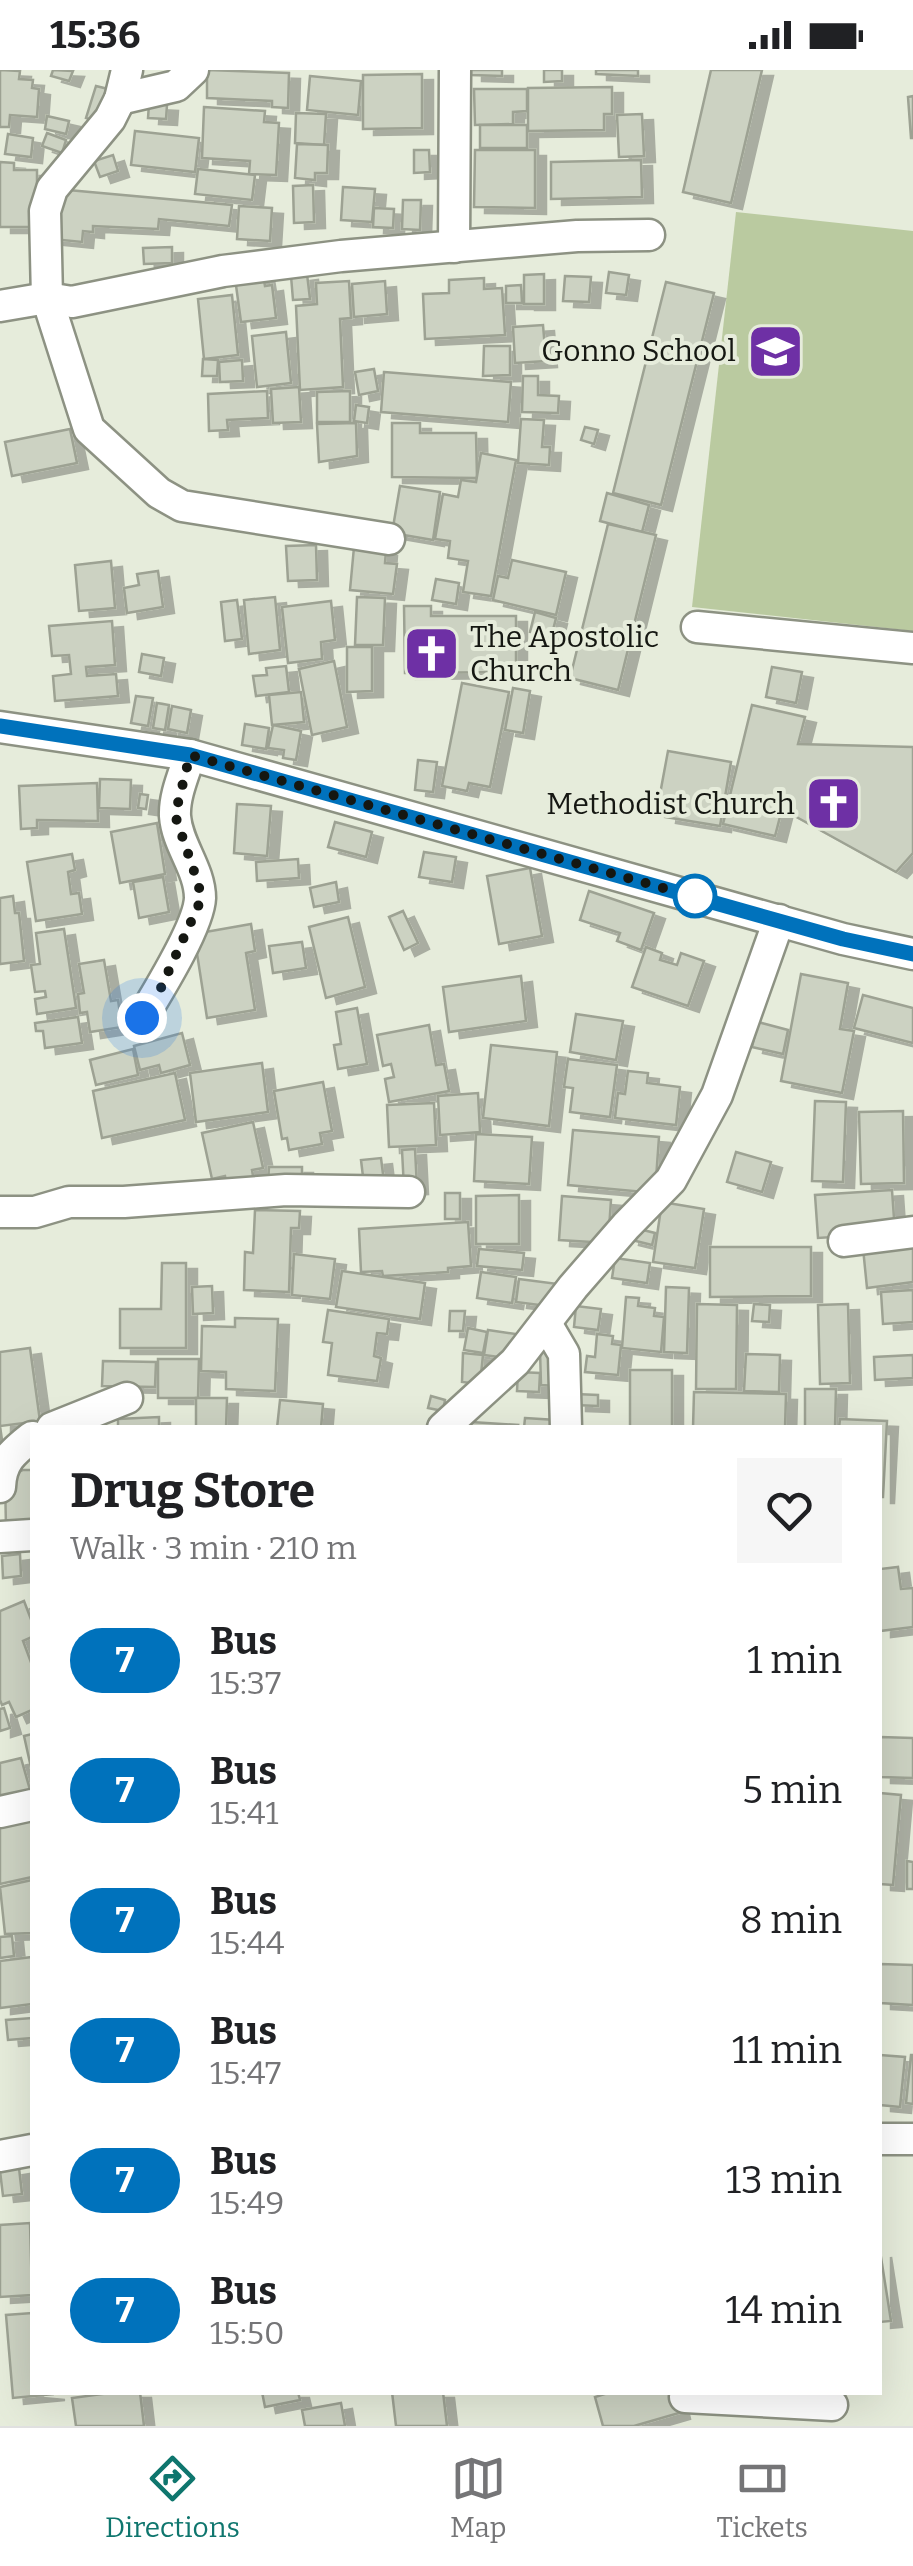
<!DOCTYPE html>
<html lang="en">
<head>
<meta charset="utf-8">
<style>
	body { margin:0; font-family:Bitter,serif; background:#f6f6f6; color:#202124; height:100vh; display:flex; flex-direction:column; font-size:38px; white-space:nowrap }
	* { box-sizing:border-box; margin:0 }
	p { font-size:32px; color:#757577 }
	.icon { flex:none; width:55px; height:55px; fill:none; stroke:currentColor; stroke-width:2; stroke-linecap:round; stroke-linejoin:round }
	.map { position:relative; flex:1; overflow:hidden }
	.drawer { position:absolute; left:30px; top:1355px; width:852px; height:970px; display:flex; flex-direction:column; background:#fff; border-radius:0px; box-shadow:0 10px 40px #0002 }
	.drawer>* { flex:none }
	.badge { padding:0 20px; border-radius:32px; font-size:35px; line-height:65px }
	.you { position:absolute; width:50px; height:50px; margin:-25px; border:8px solid #fff; border-radius:50%; background:#1a73e8; box-shadow:0 0 0 15px #1a73e833 }
	.map>.badge { position:absolute; translate:-50% -50%; box-shadow:0 0 0 5px #fff }
	.round { display:grid; place-items:center; flex:none; width:105px; height:105px; border-radius:0px; background:#f6f6f6 }
	.summary { display:flex; align-items:center; justify-content:space-between; height:170px; padding:0 40px }
	h1 { font-size:48px; font-weight:700; line-height:75px }
	ul { padding:0; list-style:none }
	li { display:flex; align-items:center; gap:30px; height:130px; padding:0 40px }
	li div { flex:1 }
	li b { display:block; font-size:38px }
	li em { font-style:normal }
	li .badge { min-width:110px; font-weight:700; text-align:center }
	.status { display:flex; justify-content:space-between; align-items:center; height:70px; padding:0 50px; background:#fff; direction:ltr }
	.status svg { height:28px; fill:currentColor }
	.dock { display:flex; justify-content:space-around; align-items:center; height:140px; border-top:2px solid #e0e0e0; background:#fff; font-size:28px; color:#757577 }
	.dock a { display:grid; justify-items:center; gap:5px }
	.dock .selected { color:#0f766e }
	.map>svg:first-child { display:block }
	.green { fill:#bacaa0 }
	.building { fill:#ccd2c2; stroke:#9da293; stroke-width:2.5; filter:url(#shadow) }
	.lines { fill:none; stroke-linecap:round; stroke-linejoin:round }
	.minor-casing { stroke:#8d9283; stroke-width:35 }
	.minor { stroke:#fff; stroke-width:30 }
	.line-casing { stroke:#fff; stroke-width:22 }
	.line { stroke:#0072bc; stroke-width:15 }
	.walk { stroke:#151712; stroke-width:10; stroke-dasharray:0 18 }
	.stop-dot { fill:#fff; stroke:#0072bc; stroke-width:5 }
	.labels { text-anchor:middle; dominant-baseline:central; stroke-width:8; stroke-linejoin:round; paint-order:stroke }
	.poi-label { font-size:30px; fill:#151712; stroke:#e6ecdb; text-anchor:end }
</style>
</head>
<body>
<div class="status"><b>15:36</b><svg viewBox="0 0 49 12"><path d="M0 12V9h3v3zM5 12V6h3v6zM10 12V3h3v9zM15 12V0h3v12zM26 1h20v11H26zM47 4h2v5h-2z"/></svg></div>
<div class="map">
<svg width="913" height="2356" viewBox="0 0 913 2356">
	<defs>
		<filter id="shadow"><feDropShadow dx="11" dy="6" stdDeviation="0" flood-color="#0004"/></filter>
	</defs>
	<rect width="100%" height="100%" fill="#e6ecdb"/>
	<!-- green -->
	<path class="green" d="M736,142L913,161V561L692,537Z"/>
	<!-- building -->
	<g class="building">
		<path d="M0,0L20,1L19,9L33,10L32,18L39,19L37,47L10,45L9,57H0Z"/>
		<path d="M53,0L73,1L69,11L51,6Z"/>
		<path d="M207,0L289,3L288,38L272,37V31L207,28Z"/>
		<path d="M471,0H502V6L471,5Z"/>
		<path d="M544,0H562V11L544,12Z"/>
		<path d="M596,0H638V6L596,4Z"/>
		<path d="M711,0H762L731,133L683,122Z"/>
		<path d="M422,4V58L363,59V5Z"/>
		<path d="M310,6L361,11L358,45L307,40Z"/>
		<path d="M96,16L108,19L98,52L86,48Z"/>
		<path d="M612,17V44H604V60L528,61V18Z"/>
		<path d="M474,19H527V41L513,42V54L475,55Z"/>
		<path d="M913,26V68H911L908,27Z"/>
		<path d="M149,34L167,35L166,49L148,48Z"/>
		<path d="M204,37L265,41L264,52L279,53L276,105L249,104L250,91L202,88Z"/>
		<path d="M296,43L326,44L324,75L295,73Z"/>
		<path d="M642,44L644,86L619,87L617,45Z"/>
		<path d="M47,46L69,51L66,64L45,59Z"/>
		<rect x="480" y="55" width="47" height="23"/>
		<path d="M135,61L199,68L195,102L131,95Z"/>
		<path d="M47,63L66,70L62,83L42,76Z"/>
		<path d="M8,64L33,68L31,87L5,84Z"/>
		<path d="M297,74L328,75L327,103H315V110L295,108Z"/>
		<path d="M414,80H429L430,102L414,103Z"/>
		<path d="M475,80H535V138L474,137Z"/>
		<path d="M113,85L118,101L100,107L94,91Z"/>
		<path d="M641,90L642,127L551,129V92Z"/>
		<path d="M0,92L14,93V100H37V157H0Z"/>
		<path d="M198,99L255,105L252,130L195,124Z"/>
		<path d="M313,115L314,152L294,153L293,116Z"/>
		<path d="M343,117L375,119L372,152L341,150Z"/>
		<path d="M57,119L232,135L229,156L159,149L158,159L93,156V162L83,161L82,172L52,169Z"/>
		<path d="M403,130H421L420,160L402,159Z"/>
		<path d="M239,136L272,138L270,171L237,169Z"/>
		<path d="M374,138L394,139L393,158L373,157Z"/>
		<path d="M172,177V193L144,194L143,178Z"/>
		<path d="M609,202L629,205L626,225L606,223Z"/>
		<path d="M263,204L265,216L272,215L276,248L241,252L235,208Z"/>
		<path d="M307,204L310,229L293,230L291,206Z"/>
		<path d="M544,204V234H524V205Z"/>
		<path d="M565,206L591,207L589,232L563,231Z"/>
		<path d="M484,208V219L502,218L505,265L425,269L423,224L449,223V210Z"/>
		<path d="M349,211L351,248L340,249L343,317L300,320L296,236L317,234L316,213Z"/>
		<path d="M385,211L387,244L354,247L352,214Z"/>
		<path d="M666,212L714,223L661,435L613,423Z"/>
		<path d="M521,215L522,233H506V216Z"/>
		<path d="M232,225L238,285L204,289L198,229Z"/>
		<path d="M543,255L546,291L515,293L513,257Z"/>
		<path d="M286,262L291,313L257,317L252,266Z"/>
		<path d="M484,276H510V305L483,306Z"/>
		<path d="M203,289L218,290L217,306H202Z"/>
		<path d="M242,290L243,311L220,312L219,292Z"/>
		<path d="M374,299L378,321L359,325L355,302Z"/>
		<path d="M384,302L511,312L508,352L381,342Z"/>
		<path d="M523,306H538V325L559,326L558,343L522,342Z"/>
		<path d="M299,317L301,352L273,353L271,319Z"/>
		<path d="M267,321L268,348L227,350L228,360L209,361L208,324Z"/>
		<path d="M350,321V352H317V322Z"/>
		<path d="M356,335L369,337L367,353L354,351Z"/>
		<path d="M521,349L544,350L542,377H550L549,395L518,393Z"/>
		<path d="M356,353L357,386L319,392L317,354Z"/>
		<path d="M392,353H420V363H476L477,408L392,407Z"/>
		<path d="M585,357L598,360L594,374L581,370Z"/>
		<path d="M70,359L77,393L12,406L5,372Z"/>
		<path d="M481,383L516,390L491,526L463,522L468,491L448,488L450,471L435,469L443,424L458,427L461,410L476,412Z"/>
		<path d="M400,416L440,422L433,470L392,463Z"/>
		<path d="M607,423L649,435L642,462L600,451Z"/>
		<path d="M608,454L656,465L618,620L570,608Z"/>
		<path d="M316,475L317,510L288,511L286,476Z"/>
		<path d="M354,477L386,480L385,493L397,494L393,524L350,520Z"/>
		<path d="M512,490L566,502L556,545L493,530L498,506L508,508Z"/>
		<path d="M111,491L115,538L79,541L75,495Z"/>
		<path d="M158,501L163,537L127,543L124,518L139,515L137,504Z"/>
		<path d="M436,509L459,513L456,534L432,530Z"/>
		<path d="M275,527L280,580L249,584L244,530Z"/>
		<path d="M357,527L385,528L383,575H355Z"/>
		<path d="M237,530L242,569L225,571L221,532Z"/>
		<path d="M331,531L335,570L321,572L322,589L288,593L282,537Z"/>
		<path d="M404,536H431V546H516V602L405,603Z"/>
		<path d="M535,542L556,548L551,568L530,562Z"/>
		<path d="M112,551L115,595L86,597L87,606L116,604L118,626L55,631L53,606L71,604L69,585L52,586L49,556Z"/>
		<path d="M347,577H372V621L347,622Z"/>
		<path d="M142,584L164,588L161,606L139,602Z"/>
		<path d="M334,591L347,657L312,665L299,599Z"/>
		<path d="M286,596L289,622L256,626L253,606L267,605L266,598Z"/>
		<path d="M772,597L802,602L796,633L766,627Z"/>
		<path d="M462,613L509,622L490,717L469,713L467,721L442,716Z"/>
		<path d="M513,618L530,621L523,663L505,660Z"/>
		<path d="M301,622L304,652L272,655L269,625Z"/>
		<path d="M136,626L153,628L148,656L131,653Z"/>
		<path d="M157,633L169,635L165,660L153,658Z"/>
		<path d="M752,635L805,647L798,674L913,677V783L896,802L782,739L775,766L723,754Z"/>
		<path d="M172,636L191,640L187,663L168,659Z"/>
		<path d="M245,654L269,658L266,679L242,675Z"/>
		<path d="M273,655L301,661L296,690L283,688L284,680L268,678Z"/>
		<path d="M668,681L731,692L720,756L665,747L667,736L658,735Z"/>
		<path d="M418,690L437,692L433,722L415,720Z"/>
		<path d="M100,709L131,710L130,739L99,738Z"/>
		<path d="M97,713L98,751L37,750V758L21,759L19,716Z"/>
		<path d="M140,724L148,725L146,739L138,738Z"/>
		<path d="M237,734L271,736L267,786L234,783Z"/>
		<path d="M335,752L372,762L366,787L328,777Z"/>
		<path d="M157,753L165,804L120,813L111,762Z"/>
		<path d="M424,782L456,787L452,812L419,807Z"/>
		<path d="M72,784L75,800L68,802L71,824L79,823L82,844L36,851L27,792Z"/>
		<path d="M298,789L299,808L257,811L256,792Z"/>
		<path d="M530,798L542,866L499,874L487,806Z"/>
		<path d="M163,807L169,842L139,848L133,812Z"/>
		<path d="M336,812L339,832L314,837L310,818Z"/>
		<path d="M589,821L654,843L641,880L617,871L620,863L580,850Z"/>
		<path d="M13,826L15,843H19L24,891L0,894V828Z"/>
		<path d="M403,841L418,873L404,880L389,847Z"/>
		<path d="M348,847L365,917L326,928L309,857Z"/>
		<path d="M251,854L255,881L246,883L255,940L207,948L194,864Z"/>
		<path d="M64,859L76,938L37,944L35,929L46,927L45,921L35,922L31,895L40,894L36,863Z"/>
		<path d="M302,872L306,898L273,903L269,876Z"/>
		<path d="M646,877L662,883L660,890L677,895L681,883L704,891L688,936L632,917Z"/>
		<path d="M104,890L111,931L118,930L122,957L90,962L87,942L80,943L78,924L84,923L79,894Z"/>
		<path d="M801,904L848,913L840,959L854,961L842,1023L781,1011Z"/>
		<path d="M521,906L526,951L449,962L443,917Z"/>
		<path d="M863,925L913,938V973L854,958Z"/>
		<path d="M357,938L367,994L338,999L334,975L341,974L336,942Z"/>
		<path d="M576,944L623,951L616,990L570,982Z"/>
		<path d="M78,947L82,973L45,978L43,961H36L35,953Z"/>
		<path d="M758,952L788,960L783,984L752,977Z"/>
		<path d="M429,955L436,995L444,994L449,1021L389,1032L385,1009L394,1007L391,994L383,996L377,965Z"/>
		<path d="M182,963L190,995L161,1003L159,995L140,1000L134,976Z"/>
		<path d="M491,975L557,982L549,1056L483,1048Z"/>
		<path d="M133,979L138,1005L96,1015L90,990Z"/>
		<path d="M568,989L617,995L610,1047L570,1042L573,1018L564,1017Z"/>
		<path d="M262,993L268,1042L196,1052L190,1003Z"/>
		<path d="M628,1001L648,1003L647,1013L680,1017L676,1055L615,1048L618,1023L625,1024Z"/>
		<path d="M175,1003L185,1050L102,1068L93,1021Z"/>
		<path d="M323,1012L332,1061L320,1063L322,1074L289,1080L287,1068L282,1069L274,1021Z"/>
		<path d="M478,1023L480,1062L440,1065L438,1026Z"/>
		<path d="M815,1031L846,1032L843,1112L812,1111Z"/>
		<path d="M434,1033L436,1075L389,1077L387,1035Z"/>
		<path d="M903,1041L904,1113L861,1114L859,1042Z"/>
		<path d="M253,1052L263,1098L252,1100L254,1112L227,1118L225,1106L212,1109L202,1063Z"/>
		<path d="M573,1060L659,1067L655,1123L568,1115Z"/>
		<path d="M476,1064L532,1067L529,1114L474,1111Z"/>
		<path d="M415,1079L417,1118L404,1119L402,1080Z"/>
		<path d="M736,1082L771,1092L762,1122L727,1112Z"/>
		<path d="M381,1088L384,1112L364,1115L361,1090Z"/>
		<path d="M269,1097H302V1114L268,1113Z"/>
		<path d="M892,1120L895,1163L818,1168L815,1125Z"/>
		<rect x="445" y="1123" width="15" height="26"/>
		<path d="M519,1125V1174H476V1126Z"/>
		<path d="M562,1126L611,1130L608,1173L559,1170Z"/>
		<path d="M662,1132L704,1139L695,1198L653,1192Z"/>
		<path d="M255,1140L300,1141L299,1158H291L289,1222L244,1220L245,1182L253,1183Z"/>
		<path d="M468,1152L471,1196L448,1198V1202L383,1206L382,1201L361,1202L359,1159Z"/>
		<path d="M631,1157L655,1163L652,1175L628,1169Z"/>
		<path d="M913,1172V1212L867,1218L863,1178Z"/>
		<path d="M710,1177H811V1226L710,1227Z"/>
		<path d="M479,1179L524,1183L522,1200L477,1196Z"/>
		<path d="M294,1184L335,1189L330,1229L292,1225Z"/>
		<path d="M615,1188L650,1193L647,1213L612,1208Z"/>
		<path d="M162,1193H186V1278H120V1239H161Z"/>
		<path d="M342,1201L425,1213L420,1249L336,1237Z"/>
		<path d="M481,1202L516,1207L512,1233L477,1228Z"/>
		<path d="M519,1209L558,1214L555,1237L516,1232Z"/>
		<path d="M212,1216L213,1243L193,1244L192,1217Z"/>
		<path d="M666,1217L689,1218L687,1283L664,1282Z"/>
		<path d="M913,1220V1252L883,1254L881,1222Z"/>
		<path d="M626,1227L639,1228L638,1236L655,1238L654,1246L664,1247L661,1282L622,1278Z"/>
		<path d="M697,1234L737,1235L736,1319H696Z"/>
		<path d="M754,1234L770,1235L769,1252L752,1251Z"/>
		<path d="M848,1234L850,1313L820,1314L818,1235Z"/>
		<path d="M576,1236L601,1239L598,1260L574,1257Z"/>
		<path d="M328,1240L389,1249L387,1264L377,1263L374,1286L381,1288L377,1311L328,1305L332,1273L323,1272Z"/>
		<path d="M450,1241H465L463,1261H449Z"/>
		<path d="M235,1248L278,1249L275,1321L226,1319V1302L201,1301L202,1256L235,1257Z"/>
		<path d="M468,1258L487,1262L483,1283L464,1280Z"/>
		<path d="M488,1260L516,1264L513,1289L484,1285Z"/>
		<path d="M597,1264L613,1266L612,1274L621,1275L618,1305L585,1302L587,1286L595,1287Z"/>
		<path d="M30,1278L40,1351L0,1356L3,1377H0V1282Z"/>
		<path d="M540,1280L559,1281L557,1316L541,1315Z"/>
		<path d="M463,1283L483,1285L480,1314L462,1312Z"/>
		<path d="M746,1284L780,1285L779,1322L744,1321Z"/>
		<path d="M913,1285V1308L875,1310L874,1287Z"/>
		<path d="M158,1289H199L198,1328H158Z"/>
		<path d="M103,1291L156,1292L155,1317L102,1316Z"/>
		<rect x="630" y="1300" width="42" height="58"/>
		<path d="M518,1302L540,1303L539,1322L517,1321Z"/>
		<path d="M805,1319H836L835,1358H805Z"/>
		<path d="M694,1322L786,1324L785,1358H693Z"/>
		<path d="M575,1324L598,1325V1336L575,1335Z"/>
		<path d="M431,1326L445,1330L443,1341L428,1338Z"/>
		<path d="M196,1328H227L226,1358H196Z"/>
		<path d="M280,1330L323,1334L321,1358H277Z"/>
		<path d="M159,1347V1358H118V1349Z"/>
		<path d="M525,1348L556,1350V1358H524Z"/>
		<path d="M840,1349L887,1351L883,1427H880V1358H839Z"/>
		<path d="M471,1352L518,1355L517,1358H471Z"/>
		<path d="M23,1400H32V1453L6,1457L5,1409Z"/>
		<path d="M20,1484L21,1506L3,1508L2,1486Z"/>
		<path d="M898,1497L901,1519L913,1518V1557L880,1561V1499Z"/>
		<path d="M24,1531L32,1552V1567L23,1571L32,1595V1640L16,1647L9,1632L2,1635L0,1630V1541Z"/>
		<path d="M4,1638L10,1658L0,1661V1639Z"/>
		<path d="M32,1664V1702L24,1666Z"/>
		<path d="M880,1667L913,1668V1708L880,1707Z"/>
		<path d="M21,1688L30,1720L0,1729V1693Z"/>
		<path d="M880,1723L901,1725L893,1815L880,1814Z"/>
		<path d="M32,1745V1807L0,1814V1751Z"/>
		<path d="M907,1791L913,1792V1819H907Z"/>
		<path d="M32,1810V1863L5,1864L0,1817Z"/>
		<path d="M12,1866L14,1886L0,1888V1867Z"/>
		<path d="M32,1887V1934L0,1938V1891Z"/>
		<path d="M880,1894L913,1895V1935L880,1933Z"/>
		<path d="M32,1948V1968L8,1970L6,1950Z"/>
		<path d="M880,1985L905,1987L900,2037L880,2035Z"/>
		<path d="M911,1985H913V2034L906,2033Z"/>
		<path d="M19,2098L22,2124L3,2126L0,2101Z"/>
		<path d="M30,2153L32,2225L0,2227V2155Z"/>
		<path d="M880,2181L891,2251L880,2252Z"/>
		<path d="M32,2243V2322L54,2324L13,2328L6,2245Z"/>
		<path d="M117,2322H140L144,2356H76L72,2328Z"/>
		<path d="M262,2322H298L300,2330L265,2337Z"/>
		<path d="M392,2322H443L447,2356H396Z"/>
		<path d="M611,2322H674L679,2343L634,2356H603L595,2327Z"/>
		<path d="M341,2333L345,2356H305L302,2340Z"/>
	</g>
	<g class="lines">
		<defs>
			<g id="minor">
				<path d="M127,0L120,29L110,49L52,119L45,141L47,228L89,359L159,423L182,436L389,469"/>
				<path d="M120,29L176,16L193,0"/>
				<path d="M454,177L455,0"/>
				<path d="M0,236L47,228L72,232L223,201L341,186L577,166L649,165"/>
				<path d="M697,557L913,578"/>
				<path d="M0,657L190,685L843,869L913,884"/>
				<path d="M142,948C157,923 199,856 200,828C200,799 177,775 175,746C174,726 184,704 190,685"/>
				<path d="M0,1142H35L69,1132H124L286,1120L409,1122"/>
				<path d="M844,1171L913,1162"/>
				<path d="M547,1255L564,1284L566,1358"/>
				<path d="M52,1358L127,1328"/>
				<path d="M443,1358L515,1292L573,1217L626,1156L671,1110L717,1025L779,850"/>
				<path d="M0,1417C1,1391 13,1382 32,1367"/>
				<path d="M0,1467L32,1465"/>
				<path d="M0,1742L32,1735"/>
				<path d="M880,2069H913"/>
				<path d="M0,2086L32,2080"/>
				<path d="M685,2327L832,2335"/>
			</g>
		</defs>
		<!-- minor casing -->
		<use href="#minor" class="minor-casing"/>
		<!-- minor -->
		<use href="#minor" class="minor"/>
	</g>
	<g class="lines">
		<defs>
			<path id="line" d="M0,656L190,685L843,869L913,884"/>
		</defs>
		<!-- line casing -->
		<use href="#line" class="line-casing"/>
		<!-- line -->
		<use href="#line" class="line"/>
		<!-- walk -->
		<path class="walk" d="M142,948L160,920L200,832L199,816L175,745L190,685L706,830L695,826"/>
	</g>
	<!-- icons -->
	<defs>
		<symbol id="school-square" viewBox="-11 -11 22 22"><rect x="-9" y="-9" width="18" height="18" rx="4" fill="#6e30a5" stroke="#e6ecdb"/><path d="M0-5L7-2L0 1L-7-2ZM-4 1L0 2.5L4 1V4Q0 6-4 4Z" fill="#fff"/></symbol>
		<symbol id="church-square" viewBox="-11 -11 22 22"><rect x="-9" y="-9" width="18" height="18" rx="4" fill="#6e30a5" stroke="#e6ecdb"/><path d="M-1.2-6h2.4v3.5h3.3v2.4h-3.3V6h-2.4V-.1h-3.3v-2.4h3.3Z" fill="#fff"/></symbol>
	</defs>
	<g fill-rule="evenodd">
		<use href="#school-square" x="744" y="250" width="63" height="63"/>
		<use href="#church-square" x="400" y="552" width="63" height="63"/>
		<use href="#church-square" x="802" y="702" width="63" height="63"/>
	</g>
	<!-- markers -->
	<circle class="stop-dot" cx="695" cy="826" r="20"/>
	<g class="labels">
		<!-- poi labels -->
		<g class="poi-label">
			<text x="736" y="281">Gonno School</text>
			<text x="470" y="567" text-anchor="start">The Apostolic<tspan x="470" dy="34">Church</tspan></text>
			<text x="795" y="734">Methodist Church</text>
		</g>
	</g>
</svg>
<div class="you" style="left:142px;top:948px"></div>
<section class="drawer">
<div class="summary"><div><h1>Drug Store</h1><p>Walk · 3 min · 210 m</p></div><a class="round"><svg class="icon" aria-label="heart" viewBox="0 0 24 24"><path d="M12 20l-8-8c-3-5 5-10 8-4 3-6 11-1 8 4z"/></svg></a></div>
<ul>
<li><span class="badge" style="background:#0072bc;color:#fff">7</span><div><b>Bus</b><p>15:37</p></div><em>1 min</em></li>
<li><span class="badge" style="background:#0072bc;color:#fff">7</span><div><b>Bus</b><p>15:41</p></div><em>5 min</em></li>
<li><span class="badge" style="background:#0072bc;color:#fff">7</span><div><b>Bus</b><p>15:44</p></div><em>8 min</em></li>
<li><span class="badge" style="background:#0072bc;color:#fff">7</span><div><b>Bus</b><p>15:47</p></div><em>11 min</em></li>
<li><span class="badge" style="background:#0072bc;color:#fff">7</span><div><b>Bus</b><p>15:49</p></div><em>13 min</em></li>
<li><span class="badge" style="background:#0072bc;color:#fff">7</span><div><b>Bus</b><p>15:50</p></div><em>14 min</em></li>
</ul>
</section>
</div>
<nav class="dock">
<a class="selected"><svg class="icon" aria-label="directions" viewBox="0 0 24 24"><path d="M12 3l9 9-9 9-9-9zM9 14v-3h6M13 9l2 2-2 2"/></svg>Directions</a>
<a><svg class="icon" aria-label="map" viewBox="0 0 24 24"><path d="M3 6l6-2 6 2 6-2v14l-6 2-6-2-6 2zM9 4v14M15 6v14"/></svg>Map</a>
<a><svg class="icon" aria-label="tickets" viewBox="0 0 24 24"><path d="M3 7h18v10H3zM15 7v10"/></svg>Tickets</a>
</nav>
</body>
</html>
